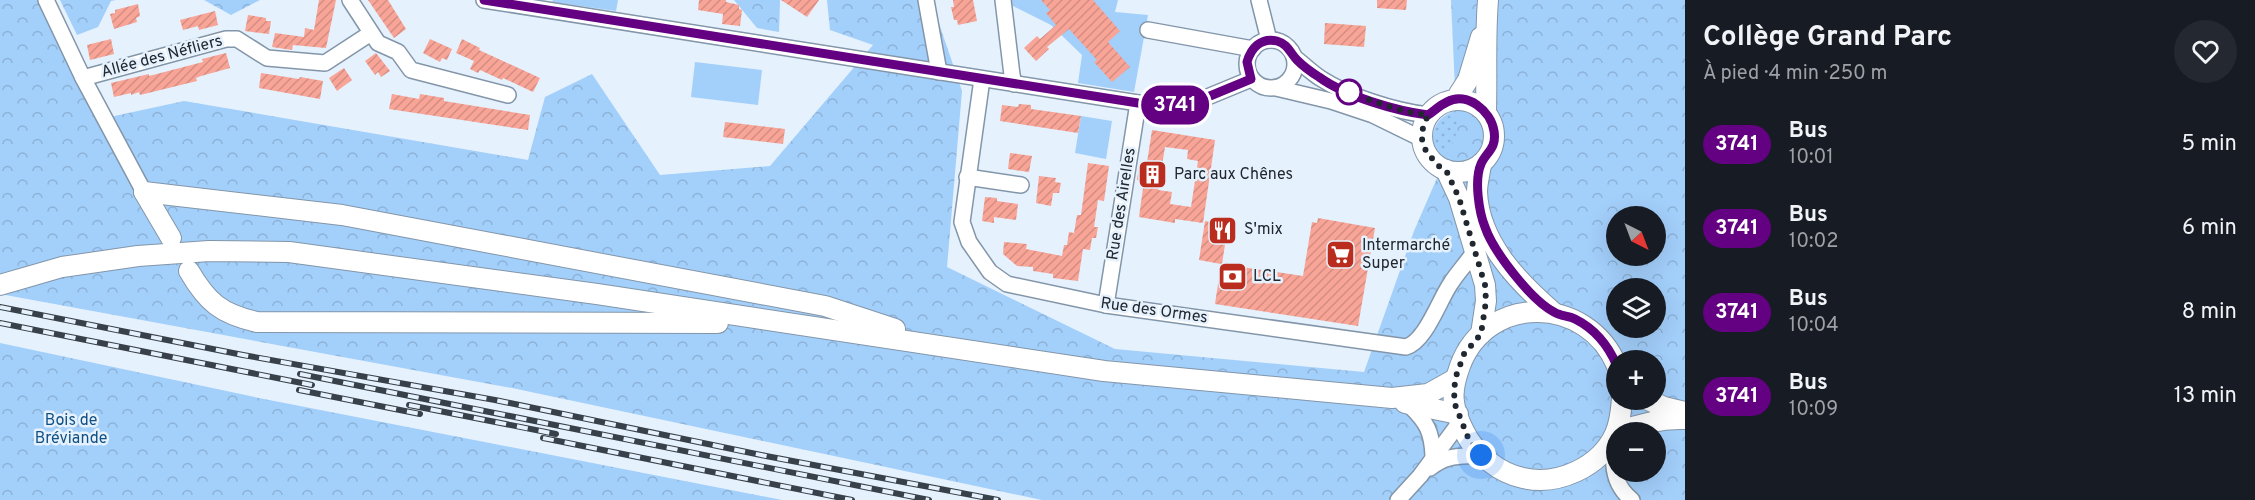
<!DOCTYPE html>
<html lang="fr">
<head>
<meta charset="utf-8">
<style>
	body { margin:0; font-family:Overpass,sans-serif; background:#242831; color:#f1f3f6; height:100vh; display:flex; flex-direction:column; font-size:22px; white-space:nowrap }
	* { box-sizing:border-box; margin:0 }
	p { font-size:20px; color:#9ea1a6 }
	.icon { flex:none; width:33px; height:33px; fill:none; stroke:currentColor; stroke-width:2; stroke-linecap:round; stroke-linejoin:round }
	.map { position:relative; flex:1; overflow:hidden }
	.sheet { display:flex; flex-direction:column; background:#171b24; width:570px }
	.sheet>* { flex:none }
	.badge { padding:0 12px; border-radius:20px; font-size:21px; line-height:39px }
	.needle { width:39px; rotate:138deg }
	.buttons { position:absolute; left:1606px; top:206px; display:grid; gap:12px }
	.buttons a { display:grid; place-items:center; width:60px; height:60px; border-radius:50%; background:#171b24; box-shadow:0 6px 24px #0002; font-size:30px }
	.you { position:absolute; width:30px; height:30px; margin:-15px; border:4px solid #fff; border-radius:50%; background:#1a73e8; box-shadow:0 0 0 9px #1a73e833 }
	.map>.badge { position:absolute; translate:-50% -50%; box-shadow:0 0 0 3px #fff }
	.round { display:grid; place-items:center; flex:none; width:63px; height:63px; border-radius:32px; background:#242831 }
	.headline { display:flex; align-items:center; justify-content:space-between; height:102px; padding:0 18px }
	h1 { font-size:28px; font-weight:700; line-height:45px }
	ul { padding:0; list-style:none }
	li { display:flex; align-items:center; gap:18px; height:84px; padding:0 18px }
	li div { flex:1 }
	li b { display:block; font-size:22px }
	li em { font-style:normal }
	li .badge { min-width:66px; font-weight:700; text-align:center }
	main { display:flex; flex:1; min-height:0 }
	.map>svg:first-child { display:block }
	.grass { fill:url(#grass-dots) }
	.forest { fill:url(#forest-crowns); fill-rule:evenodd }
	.park { fill:#a3cffb }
	.building { fill:url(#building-hatch); fill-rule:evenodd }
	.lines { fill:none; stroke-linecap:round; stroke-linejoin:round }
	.minor-casing { stroke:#8396a9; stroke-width:18 }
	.major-casing { stroke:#8396a9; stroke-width:22 }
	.minor { stroke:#fff; stroke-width:15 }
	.major { stroke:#fff; stroke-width:20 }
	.rail-casing { stroke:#384049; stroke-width:6 }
	.rail { stroke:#e5f1fd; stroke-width:4; stroke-dasharray:11; stroke-linecap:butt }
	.line-casing { stroke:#fff; stroke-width:14 }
	.line { stroke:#640082; stroke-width:9 }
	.walk { stroke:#20272f; stroke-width:6; stroke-dasharray:0 10.8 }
	.stop-dot { fill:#fff; stroke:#640082; stroke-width:3 }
	.labels { text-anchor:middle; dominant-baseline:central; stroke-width:5; stroke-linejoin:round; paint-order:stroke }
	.street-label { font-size:16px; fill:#20272f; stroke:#e5f1fd }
	.poi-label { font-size:16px; fill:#20272f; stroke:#e5f1fd; text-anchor:start }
	.park-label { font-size:16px; fill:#105084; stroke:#e5f1fd }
</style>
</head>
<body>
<main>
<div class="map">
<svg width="1685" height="500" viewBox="0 0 1685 500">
	<defs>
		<pattern id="grass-dots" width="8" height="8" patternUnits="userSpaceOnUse" patternTransform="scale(1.5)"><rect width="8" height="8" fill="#a3cffb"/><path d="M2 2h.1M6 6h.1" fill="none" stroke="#8cb2d7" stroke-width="1.8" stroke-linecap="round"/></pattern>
		<pattern id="forest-crowns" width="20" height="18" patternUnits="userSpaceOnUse" patternTransform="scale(1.5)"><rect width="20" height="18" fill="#a3cffb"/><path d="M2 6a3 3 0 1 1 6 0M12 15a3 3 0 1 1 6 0" fill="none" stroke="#8cb2d7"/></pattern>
		<pattern id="building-hatch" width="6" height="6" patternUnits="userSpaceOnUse" patternTransform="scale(1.5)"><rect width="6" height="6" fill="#f8a496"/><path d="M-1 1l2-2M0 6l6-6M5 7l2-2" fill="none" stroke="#d48d82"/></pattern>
	</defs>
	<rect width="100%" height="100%" fill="#e5f1fd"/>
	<!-- grass -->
	<path class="grass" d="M1455,111L1469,113L1448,163C1425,149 1429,118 1455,111Z"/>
	<!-- forest -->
	<g class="forest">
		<path d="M0,0H41L96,120L184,101L528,160L545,97L592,74L660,175L770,166L873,45L830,30L827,0H931L962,91L947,267L1115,349L1364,372L1414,231L1457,132L1451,0H1685V500H1042L512,388L0,294ZM1617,216H1656V255H1617ZM1617,288H1656V327H1617ZM1617,360H1656V399H1617ZM1617,432H1656V471H1617Z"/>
		<path d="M60,0H116L111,1L98,27L77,35Z"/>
		<path d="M204,0H260L231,15Z"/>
		<path d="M734,0H780L779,32L757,28Z"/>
		<path d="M0,343L264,399L782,500H0Z"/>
	</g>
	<!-- park -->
	<g class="park">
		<path d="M553,0H618L616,11L552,2Z"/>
		<path d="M1011,0H1118L1115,12L1148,15L1134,92L1078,83L1082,55L1051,25L1011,5Z"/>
		<path d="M695,62L762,70L758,105L691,97Z"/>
		<path d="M1081,116L1112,121L1106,159L1075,153Z"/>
	</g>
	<!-- building -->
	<g class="building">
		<path d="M319,0H336L326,48L293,45L292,50L272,47L275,33L304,37L305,28L314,30Z"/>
		<path d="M368,0H388L406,29L394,38Z"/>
		<path d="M699,0H726V2L739,5V9L742,10L740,26L722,24L723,14L698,10Z"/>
		<path d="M781,0H819L807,17Z"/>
		<path d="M953,0H973L977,21L958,25L957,20H954L951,7H954Z"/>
		<path d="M1041,0H1093L1120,31L1108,42L1130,67L1112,82L1094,62L1097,60L1069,29L1047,47L1049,49L1036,61L1024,48L1037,36L1040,39L1056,25L1046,13L1050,10Z"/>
		<path d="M1377,0H1407L1406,10L1377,8Z"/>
		<path d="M138,4L140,16L136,18L137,22L114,29L110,14L115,13V10Z"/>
		<path d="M215,11L218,25L199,30L198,26L183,30L180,20Z"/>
		<path d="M248,15L266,18V21H271L269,34L245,31Z"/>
		<path d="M1325,23L1366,26L1364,47L1324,44Z"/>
		<path d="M111,39L114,54L90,60L87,45Z"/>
		<path d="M430,39L452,49L447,60L442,58L440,62L423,53Z"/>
		<path d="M462,39L480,48L479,50L540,78L533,92L503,78L502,80L480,70L478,73L470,69L474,61L456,53Z"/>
		<path d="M226,53L230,68L201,76L196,78L197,81L140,95L139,92L131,95V93L114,97L111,83L149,74V76L203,62L202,59Z"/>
		<path d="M376,53L390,71L381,77L378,72L375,75L365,61Z"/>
		<path d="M344,68L352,80L337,91L329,78Z"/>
		<path d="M261,73L299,79L300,77L323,81L320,99L259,88Z"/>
		<path d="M392,94L419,99L420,94L444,98V101L530,115L528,130L389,109Z"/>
		<path d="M1019,104L1031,105V109L1081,116L1078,133L1000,121L1002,105L1018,107Z"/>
		<path d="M725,122L785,129L783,144L723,137Z"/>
		<path d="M1152,130L1215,140L1203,223L1175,219V223L1139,217L1144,181L1137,180L1139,168L1146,169ZM1165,147L1188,150L1187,159L1198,161L1191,207L1170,204L1172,192L1158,190Z"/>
		<path d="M1010,153L1032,156L1029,172L1008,169Z"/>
		<path d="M1088,163L1109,166L1104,201L1098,200L1094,227H1098L1096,238H1092L1090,250L1083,249L1078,281L1053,278V274L1033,271V267L1017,266L1003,254L1004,242L1027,244L1026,249L1062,256L1064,245H1067L1069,232L1074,233L1077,215H1081Z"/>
		<path d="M1039,176L1056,178L1055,182L1061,183L1059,193H1053L1051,206L1036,203Z"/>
		<path d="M985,197L997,198V201L1018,204L1016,220L994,217V223L982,221Z"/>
		<path d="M1318,218L1375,228L1358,326L1215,304L1221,264L1199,260L1205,221L1228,225L1222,264L1303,276L1312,222L1317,223Z"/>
	</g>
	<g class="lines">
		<defs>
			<g id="minor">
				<path d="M46,0L83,78L144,192"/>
				<path d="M350,0L378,43L398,52L411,70L508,95"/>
				<path d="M484,0L1138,103L1169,106L1193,103L1251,79"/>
				<path d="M926,0L939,72"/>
				<path d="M1003,0L1012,75L1014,84"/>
				<path d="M1259,0L1269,40"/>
				<path d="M1148,30L1253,49"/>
				<circle cx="1271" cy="64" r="24"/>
				<path d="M1294,57C1303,64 1311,72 1320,78C1350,97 1394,111 1428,115"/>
				<path d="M83,78L226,39H237L267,58L325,63L371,33"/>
				<path d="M982,79L962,222L969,242L990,272L1007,284L1106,305L1406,347C1426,341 1439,300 1451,283C1458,272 1467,263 1474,252"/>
				<path d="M1276,88L1331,101L1373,115L1422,139"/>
				<path d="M967,177L1021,185"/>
				<path d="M1106,305L1138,103"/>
				<path d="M1409,405C1427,422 1432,432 1433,456"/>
				<path d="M1609,445L1614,451C1612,471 1616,487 1632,500"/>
				<path d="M1430,468C1448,454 1459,457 1481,455"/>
				<path d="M1398,500L1420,476L1460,422"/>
			</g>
			<g id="major">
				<path d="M1460,99L1459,94L1468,80L1481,37"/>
				<circle cx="1458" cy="136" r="36"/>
				<path d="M1486,111C1487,74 1485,37 1488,0"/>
				<path d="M1481,164C1480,173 1477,183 1477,192C1479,242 1518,282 1553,312"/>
				<path d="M1446,170L1459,198L1485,285L1486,301L1481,334"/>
				<path d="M144,192L342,215L825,306L895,329"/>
				<path d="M144,192L171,238"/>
				<path d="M189,271C207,302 221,314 257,322L718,323"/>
				<path d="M0,285L62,267L138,256L209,251L289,252L597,294L1104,371L1392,398L1428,394L1455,379"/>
				<path d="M1617,366C1588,295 1487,293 1460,366C1456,377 1452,390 1454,402C1455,411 1460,423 1464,431C1475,454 1499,473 1523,478C1558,486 1600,467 1615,434C1620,423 1621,411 1622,399"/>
				<path d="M1646,399L1664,407L1685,412"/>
				<path d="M1405,403L1458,414"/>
				<path d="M1619,432C1641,423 1661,418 1685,419"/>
			</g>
		</defs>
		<!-- minor casing -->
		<use href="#minor" class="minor-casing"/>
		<!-- major casing -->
		<use href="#major" class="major-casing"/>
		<!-- minor -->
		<use href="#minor" class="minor"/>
		<!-- major -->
		<use href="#major" class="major"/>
		<defs>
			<g id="rail">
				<path d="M0,307L243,355L495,400L766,456L998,500"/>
				<path d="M0,323L312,385"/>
				<path d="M300,374L929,500"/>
				<path d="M299,390L420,414"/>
				<path d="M409,405L556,434"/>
				<path d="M543,438L852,500"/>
			</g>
		</defs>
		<!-- rail casing -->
		<use href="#rail" class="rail-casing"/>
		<!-- rail -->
		<use href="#rail" class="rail"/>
	</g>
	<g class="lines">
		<defs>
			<path id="line" d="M484,0L1138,103L1169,106L1193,103L1251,79L1247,62C1251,48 1261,37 1277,41C1288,44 1290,53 1297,60C1303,66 1311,72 1319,77C1345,96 1396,111 1428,115C1434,111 1440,105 1447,102C1467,91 1491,111 1494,131C1497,149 1486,152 1481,164C1474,180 1479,212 1485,227C1493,251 1531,300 1554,312C1560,316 1569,316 1575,319C1595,329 1609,347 1617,366"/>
		</defs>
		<!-- line casing -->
		<use href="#line" class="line-casing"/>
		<!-- line -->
		<use href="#line" class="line"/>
		<!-- walk -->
		<path class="walk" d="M1349,92C1375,102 1400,112 1428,115L1423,127L1422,139L1425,149L1437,165L1446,170L1459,198L1485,285L1486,301L1481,334L1464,354L1455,379L1454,402L1469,440L1481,455"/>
	</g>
	<!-- icons -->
	<defs>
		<symbol id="building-square" viewBox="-11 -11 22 22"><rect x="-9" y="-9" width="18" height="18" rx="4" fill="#ba2d1e" stroke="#e5f1fd"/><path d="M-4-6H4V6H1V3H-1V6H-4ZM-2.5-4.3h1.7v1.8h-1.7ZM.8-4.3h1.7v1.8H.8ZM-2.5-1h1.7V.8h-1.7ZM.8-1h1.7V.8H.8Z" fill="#fff"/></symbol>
		<symbol id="restaurant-square" viewBox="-11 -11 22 22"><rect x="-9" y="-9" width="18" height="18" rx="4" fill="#ba2d1e" stroke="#e5f1fd"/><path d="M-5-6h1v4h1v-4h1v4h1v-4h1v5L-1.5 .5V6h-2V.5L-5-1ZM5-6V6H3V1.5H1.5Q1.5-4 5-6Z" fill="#fff"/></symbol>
		<symbol id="supermarket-square" viewBox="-11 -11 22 22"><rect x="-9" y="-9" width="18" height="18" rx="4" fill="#ba2d1e" stroke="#e5f1fd"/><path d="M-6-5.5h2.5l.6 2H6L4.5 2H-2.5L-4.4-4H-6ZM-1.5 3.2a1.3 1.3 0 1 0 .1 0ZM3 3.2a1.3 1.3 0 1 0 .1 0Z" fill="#fff"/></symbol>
		<symbol id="bank-square" viewBox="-11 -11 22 22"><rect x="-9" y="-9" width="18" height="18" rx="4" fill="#ba2d1e" stroke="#e5f1fd"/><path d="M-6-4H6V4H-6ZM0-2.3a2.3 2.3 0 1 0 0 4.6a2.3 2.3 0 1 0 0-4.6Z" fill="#fff"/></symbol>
	</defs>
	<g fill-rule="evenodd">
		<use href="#building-square" x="1136" y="158" width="33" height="33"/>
		<use href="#restaurant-square" x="1206" y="214" width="33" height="33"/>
		<use href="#supermarket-square" x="1324" y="238" width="33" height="33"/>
		<use href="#bank-square" x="1216" y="260" width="33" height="33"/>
	</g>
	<!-- markers -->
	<circle class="stop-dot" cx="1349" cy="92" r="12"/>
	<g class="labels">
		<!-- street labels -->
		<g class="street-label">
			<text transform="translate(162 57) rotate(-15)">Allée des Néfliers</text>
			<text transform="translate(1122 204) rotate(-81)">Rue des Airelles</text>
			<text transform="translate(1154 311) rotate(8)">Rue des Ormes</text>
		</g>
		<!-- poi labels -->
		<g class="poi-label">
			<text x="1174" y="175">Parc aux Chênes</text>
			<text x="1244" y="230">S'mix</text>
			<text x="1362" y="246">Intermarché<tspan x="1362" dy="18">Super</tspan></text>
			<text x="1253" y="277">LCL</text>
		</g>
		<!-- park labels -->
		<g class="park-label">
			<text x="71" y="421">Bois de<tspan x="71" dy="18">Bréviande</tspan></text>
		</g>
	</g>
</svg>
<div class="buttons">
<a><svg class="needle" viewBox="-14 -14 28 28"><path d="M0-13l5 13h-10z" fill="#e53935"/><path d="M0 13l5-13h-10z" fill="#9ea1a6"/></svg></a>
<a><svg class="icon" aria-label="layers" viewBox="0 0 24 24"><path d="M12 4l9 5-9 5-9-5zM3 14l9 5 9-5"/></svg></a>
<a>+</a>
<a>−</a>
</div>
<div class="you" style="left:1481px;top:455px"></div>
<b class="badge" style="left:1175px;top:105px;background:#640082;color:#fff">3741</b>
</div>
<section class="sheet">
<div class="headline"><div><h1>Collège Grand Parc</h1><p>À pied · 4 min · 250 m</p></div><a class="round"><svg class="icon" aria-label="heart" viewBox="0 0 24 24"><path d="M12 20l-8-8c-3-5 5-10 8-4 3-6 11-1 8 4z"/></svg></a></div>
<ul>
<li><span class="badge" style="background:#640082;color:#fff">3741</span><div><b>Bus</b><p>10:01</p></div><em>5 min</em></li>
<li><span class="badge" style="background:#640082;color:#fff">3741</span><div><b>Bus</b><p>10:02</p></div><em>6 min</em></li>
<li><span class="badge" style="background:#640082;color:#fff">3741</span><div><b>Bus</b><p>10:04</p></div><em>8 min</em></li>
<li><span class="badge" style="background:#640082;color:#fff">3741</span><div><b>Bus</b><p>10:09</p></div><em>13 min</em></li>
</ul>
</section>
</main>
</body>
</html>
